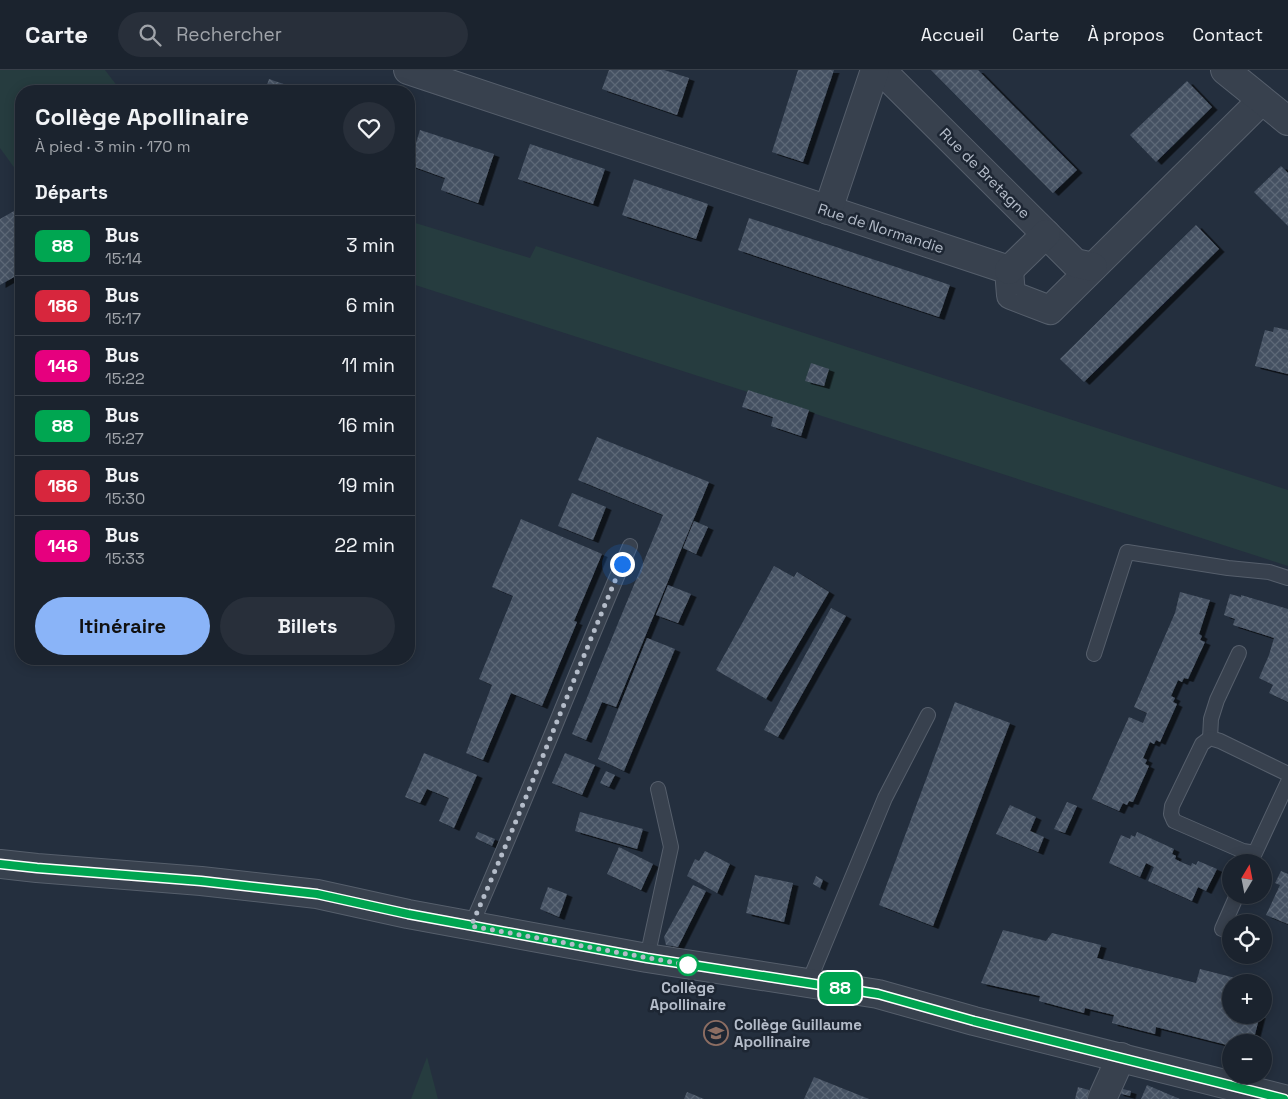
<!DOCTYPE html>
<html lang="fr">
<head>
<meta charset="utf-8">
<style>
	body { margin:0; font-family:"Space Grotesk",sans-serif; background:#282f3a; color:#f1f3f6; height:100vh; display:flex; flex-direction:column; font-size:19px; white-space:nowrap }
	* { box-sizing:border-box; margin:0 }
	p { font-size:16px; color:#a0a4aa }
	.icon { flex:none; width:28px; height:28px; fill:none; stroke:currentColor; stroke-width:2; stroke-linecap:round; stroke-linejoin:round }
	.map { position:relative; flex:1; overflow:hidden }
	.details { position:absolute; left:15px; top:15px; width:400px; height:580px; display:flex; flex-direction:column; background:#1b232e; border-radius:20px; box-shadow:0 2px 12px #0003,0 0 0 1px #39404a }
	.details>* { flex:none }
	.badge { padding:0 10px; border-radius:8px; font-size:18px; line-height:32px }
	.needle { width:32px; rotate:10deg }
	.fabs { position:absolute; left:1222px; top:784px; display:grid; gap:10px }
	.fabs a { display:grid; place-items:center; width:50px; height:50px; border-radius:50%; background:#1b232e; box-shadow:0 2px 12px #0003,0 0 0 1px #39404a; font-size:25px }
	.you { position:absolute; width:25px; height:25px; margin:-12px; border:4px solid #fff; border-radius:50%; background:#1a73e8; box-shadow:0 0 0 8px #1a73e833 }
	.map>.badge { position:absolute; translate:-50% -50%; box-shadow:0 0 0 2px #fff }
	h2 { padding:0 20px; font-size:19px; line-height:45px }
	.round { display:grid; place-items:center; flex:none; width:52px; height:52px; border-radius:26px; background:#282f3a }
	.head { display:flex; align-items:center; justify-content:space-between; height:85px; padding:0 20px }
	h1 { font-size:24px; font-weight:700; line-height:38px }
	.cta { display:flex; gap:10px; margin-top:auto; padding:10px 20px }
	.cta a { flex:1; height:58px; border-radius:30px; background:#8ab4f8; color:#111; font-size:20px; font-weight:700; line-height:58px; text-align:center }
	.cta a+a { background:#282f3a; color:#f1f3f6 }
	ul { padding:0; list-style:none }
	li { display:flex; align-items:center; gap:15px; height:60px; padding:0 20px; border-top:1px solid #39404a }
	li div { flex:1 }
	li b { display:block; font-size:19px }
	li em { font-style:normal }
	li .badge { min-width:55px; font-weight:700; text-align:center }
	header { display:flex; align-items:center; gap:30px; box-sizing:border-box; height:70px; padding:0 25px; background:#1b232e; border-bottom:1px solid #39404a }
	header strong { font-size:24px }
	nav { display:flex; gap:28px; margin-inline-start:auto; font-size:18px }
	.search { width:350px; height:45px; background:#282f3a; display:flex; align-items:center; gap:12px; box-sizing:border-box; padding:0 18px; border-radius:28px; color:#a0a4aa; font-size:19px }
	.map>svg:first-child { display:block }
	.grass { fill:#263c3f }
	.building { fill:url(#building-cross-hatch); filter:url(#shadow) }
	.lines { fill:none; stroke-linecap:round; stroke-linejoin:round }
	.lane-casing { stroke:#565f6c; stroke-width:16 }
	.street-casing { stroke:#565f6c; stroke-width:30 }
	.lane { stroke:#38414e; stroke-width:14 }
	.street { stroke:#38414e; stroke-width:28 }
	.line-casing { stroke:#fff; stroke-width:11 }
	.line { stroke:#00a651; stroke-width:8 }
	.walk { stroke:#b4bcc9; stroke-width:5; stroke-dasharray:0 9 }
	.stop-dot { fill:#fff; stroke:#00a651; stroke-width:2.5 }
	.labels { text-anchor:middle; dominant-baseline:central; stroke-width:5; stroke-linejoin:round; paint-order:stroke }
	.street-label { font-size:15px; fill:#b4bcc9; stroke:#1d2633 }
	.stop-label { font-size:15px; font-weight:bold; fill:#b4bcc9; stroke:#1d2633 }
	.poi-label { font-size:15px; font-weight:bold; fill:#b4bcc9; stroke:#1d2633; text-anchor:start }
</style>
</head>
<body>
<header>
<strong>Carte</strong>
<div class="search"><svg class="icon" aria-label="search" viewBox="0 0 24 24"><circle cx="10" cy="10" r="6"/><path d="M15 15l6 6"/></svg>Rechercher</div>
<nav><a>Accueil</a><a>Carte</a><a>À propos</a><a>Contact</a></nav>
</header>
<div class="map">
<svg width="1288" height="1029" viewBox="0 0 1288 1029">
	<defs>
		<pattern id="building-cross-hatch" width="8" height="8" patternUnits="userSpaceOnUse" patternTransform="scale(1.25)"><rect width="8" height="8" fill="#455162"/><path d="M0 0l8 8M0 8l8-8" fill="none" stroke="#5d6877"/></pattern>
		<filter id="shadow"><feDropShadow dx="5.5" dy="3" stdDeviation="0" flood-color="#0009"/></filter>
	</defs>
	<rect width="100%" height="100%" fill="#242f3e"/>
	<!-- grass -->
	<g class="grass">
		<path d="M0,0H105L121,21H21V107L0,78Z"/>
		<path d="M409,151L530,188L536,176L1288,420V496L409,213Z"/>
		<path d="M427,987L438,1029H411Z"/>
	</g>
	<!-- building -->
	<g class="building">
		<path d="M609,0H664L689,8L677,45L602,19Z"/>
		<path d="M798,0H834L803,92L772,82Z"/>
		<path d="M931,0H978L1077,100L1053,123Z"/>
		<path d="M269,9L304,21H265Z"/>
		<path d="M1187,11L1212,37L1156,92L1130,65Z"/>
		<path d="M420,60L494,84L478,133L441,120L445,108L409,95Z"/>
		<path d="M530,74L605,99L593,134L518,109Z"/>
		<path d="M1281,96L1288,103V156L1254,122Z"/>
		<path d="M634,109L708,134L696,169L622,145Z"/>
		<path d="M21,137V203L0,215V149Z"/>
		<path d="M749,148L950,215L939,247L738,180Z"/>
		<path d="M1196,155L1219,179L1084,312L1060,289Z"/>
		<path d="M1274,257L1288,260V304L1255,296L1265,260L1273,262Z"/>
		<path d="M811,293L829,299L824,316L805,311Z"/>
		<path d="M748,320L809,340L801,366L771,356L773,347L742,337Z"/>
		<path d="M597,367L709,412L616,637L602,632L586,670L572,664L663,445L578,410Z"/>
		<path d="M572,423L606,437L593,470L558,456Z"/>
		<path d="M521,449L602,484L574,551L577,552L542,636L511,623L483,690L466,683L492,615L479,609L513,526L492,517Z"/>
		<path d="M694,451L708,457L696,484L683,478Z"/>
		<path d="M774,496L794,507L797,502L829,522L766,629L716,600Z"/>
		<path d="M668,515L691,524L678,553L656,545Z"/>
		<path d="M1180,522L1210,530L1199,564L1202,566L1200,570L1205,572L1188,609L1184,608L1182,612L1178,610L1171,626L1175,628L1173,632L1177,634L1160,672L1156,670L1154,674L1150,672L1143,688L1147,690L1145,694L1149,696L1133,732L1129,731L1127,735L1123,733L1119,741L1092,729L1129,647L1143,653L1147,643L1134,637L1175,543Z"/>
		<path d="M1230,524L1241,527V525L1288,539V632L1269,623L1273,615L1259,608L1269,585L1274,568L1233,555L1235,549L1224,545Z"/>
		<path d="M831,538L846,546L778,667L764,660Z"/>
		<path d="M647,568L675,579L624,701L598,689Z"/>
		<path d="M955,632L1010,653L933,856L879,835Z"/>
		<path d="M424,683L477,705L454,758L439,751L449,728L427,719L420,733L405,727Z"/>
		<path d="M565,683L595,695L582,725L552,713Z"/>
		<path d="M606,701L615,705L609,717L600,713Z"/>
		<path d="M1067,732L1077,736L1065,763L1054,759Z"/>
		<path d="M1010,735L1036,747L1030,761L1044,767L1038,782L996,764Z"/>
		<path d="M580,742L643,759L637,779L575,761Z"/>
		<path d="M478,762L495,769L492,776L475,768Z"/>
		<path d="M1137,762L1174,779L1172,784L1176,786L1175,789L1183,793L1191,796L1192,793L1196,795L1198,791L1217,799L1206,821L1198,817L1192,831L1148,811L1154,797L1146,793L1140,807L1109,793L1121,765L1130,769L1131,765L1135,767Z"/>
		<path d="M619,777L653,794L641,820L607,804Z"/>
		<path d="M705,781L730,794L717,823L687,806L695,789L699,791Z"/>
		<path d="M1281,801L1288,804V854L1266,845L1280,815L1275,813Z"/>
		<path d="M755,805L793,813L784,852L746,843Z"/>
		<path d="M816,806L823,810L820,818L813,814Z"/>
		<path d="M693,815L706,821L678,877L666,875L664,867Z"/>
		<path d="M548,817L567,824L559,847L540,839Z"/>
		<path d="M1003,860L1046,871L1052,863L1101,875L1097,888L1196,913L1200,899L1251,912H1231V945H1260L1253,972H1231V976L1156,957L1155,964L1112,953L1114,945L1085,938L1084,943L1039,931L1040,926L981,913Z"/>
		<path d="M814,1007L869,1029H804Z"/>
		<path d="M1147,1015L1168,1024L1180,1029H1141Z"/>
		<path d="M1078,1017L1089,1020L1087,1029H1075Z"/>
		<path d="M1119,1018L1131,1021L1130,1026L1118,1023Z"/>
		<path d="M687,1022L704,1029H684Z"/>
	</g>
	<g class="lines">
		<defs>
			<g id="lane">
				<path d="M1094,584L1127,482L1228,498L1269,502L1288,508"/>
				<path d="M1210,668L1211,649L1217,630L1239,583"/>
				<path d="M1288,704L1220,671L1210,668L1202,674L1172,736L1171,744L1174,751L1243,781L1255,783L1288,712"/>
				<path d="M471,856C526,730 576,602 630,476"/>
				<path d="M1222,859L1237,825"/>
				<path d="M647,888L671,777L658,719"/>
				<path d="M808,914L885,728L928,645"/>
			</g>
			<g id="street">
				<path d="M408,0L1009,200L1011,225L1050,240L1261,31"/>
				<path d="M881,0L1075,193L1093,197"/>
				<path d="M1225,0L1288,51"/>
				<path d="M828,140L875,0"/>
				<path d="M1009,200L1046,164"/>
				<path d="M0,794L37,798L201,811L317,824L408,844L647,888L878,924L974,951L1284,1029"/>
				<path d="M1102,1029L1121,987"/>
			</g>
		</defs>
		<!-- lane casing -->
		<use href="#lane" class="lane-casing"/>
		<!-- street casing -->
		<use href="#street" class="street-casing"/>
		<!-- lane -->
		<use href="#lane" class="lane"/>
		<!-- street -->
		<use href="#street" class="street"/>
	</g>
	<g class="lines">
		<defs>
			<path id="line" d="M0,794L37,798L201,811L317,824L408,844L647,888L878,924L974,951L1284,1029"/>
		</defs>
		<!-- line casing -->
		<use href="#line" class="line-casing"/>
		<!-- line -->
		<use href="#line" class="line"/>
		<!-- walk -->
		<path class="walk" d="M622,494C571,615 524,736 471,856L688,895"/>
	</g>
	<!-- icons -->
	<defs>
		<symbol id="school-ring" viewBox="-11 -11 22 22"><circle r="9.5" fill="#1d2633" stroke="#8d6e63" stroke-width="1.5"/><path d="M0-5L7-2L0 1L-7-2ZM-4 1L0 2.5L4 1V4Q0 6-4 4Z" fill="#8d6e63"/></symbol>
	</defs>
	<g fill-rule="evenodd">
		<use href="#school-ring" x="702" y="949" width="28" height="28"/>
	</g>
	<!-- markers -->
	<circle class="stop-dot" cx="688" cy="895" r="10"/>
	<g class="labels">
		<!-- street labels -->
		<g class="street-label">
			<text transform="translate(985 103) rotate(45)">Rue de Bretagne</text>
			<text transform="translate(881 158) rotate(18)">Rue de Normandie</text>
		</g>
		<!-- stop labels -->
		<g class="stop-label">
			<text x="688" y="917">Collège<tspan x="688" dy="17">Apollinaire</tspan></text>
		</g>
		<!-- poi labels -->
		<g class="poi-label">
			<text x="734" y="954">Collège Guillaume<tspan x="734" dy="17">Apollinaire</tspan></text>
		</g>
	</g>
</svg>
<div class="fabs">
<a><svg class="needle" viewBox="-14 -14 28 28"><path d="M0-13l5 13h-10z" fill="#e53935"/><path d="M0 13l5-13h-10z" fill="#a0a4aa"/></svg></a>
<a><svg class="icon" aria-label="locate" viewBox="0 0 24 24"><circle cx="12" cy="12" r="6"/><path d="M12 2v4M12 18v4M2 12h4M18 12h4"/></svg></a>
<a>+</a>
<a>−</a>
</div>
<div class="you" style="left:622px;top:494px"></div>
<b class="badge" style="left:840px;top:918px;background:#00a651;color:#fff">88</b>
<section class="details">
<div class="head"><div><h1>Collège Apollinaire</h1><p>À pied · 3 min · 170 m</p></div><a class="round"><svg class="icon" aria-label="heart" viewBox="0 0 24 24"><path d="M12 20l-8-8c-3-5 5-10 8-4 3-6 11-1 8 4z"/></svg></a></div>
<h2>Départs</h2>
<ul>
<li><span class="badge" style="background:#00a651;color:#fff">88</span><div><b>Bus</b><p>15:14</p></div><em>3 min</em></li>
<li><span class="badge" style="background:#d7263d;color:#fff">186</span><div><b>Bus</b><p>15:17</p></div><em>6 min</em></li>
<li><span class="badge" style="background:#e6007e;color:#fff">146</span><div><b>Bus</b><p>15:22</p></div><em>11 min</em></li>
<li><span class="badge" style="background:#00a651;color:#fff">88</span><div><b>Bus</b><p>15:27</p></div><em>16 min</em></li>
<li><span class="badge" style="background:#d7263d;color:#fff">186</span><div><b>Bus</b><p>15:30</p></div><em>19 min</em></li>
<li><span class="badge" style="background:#e6007e;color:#fff">146</span><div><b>Bus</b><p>15:33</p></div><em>22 min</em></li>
</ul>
<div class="cta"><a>Itinéraire</a><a>Billets</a></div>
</section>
</div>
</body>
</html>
